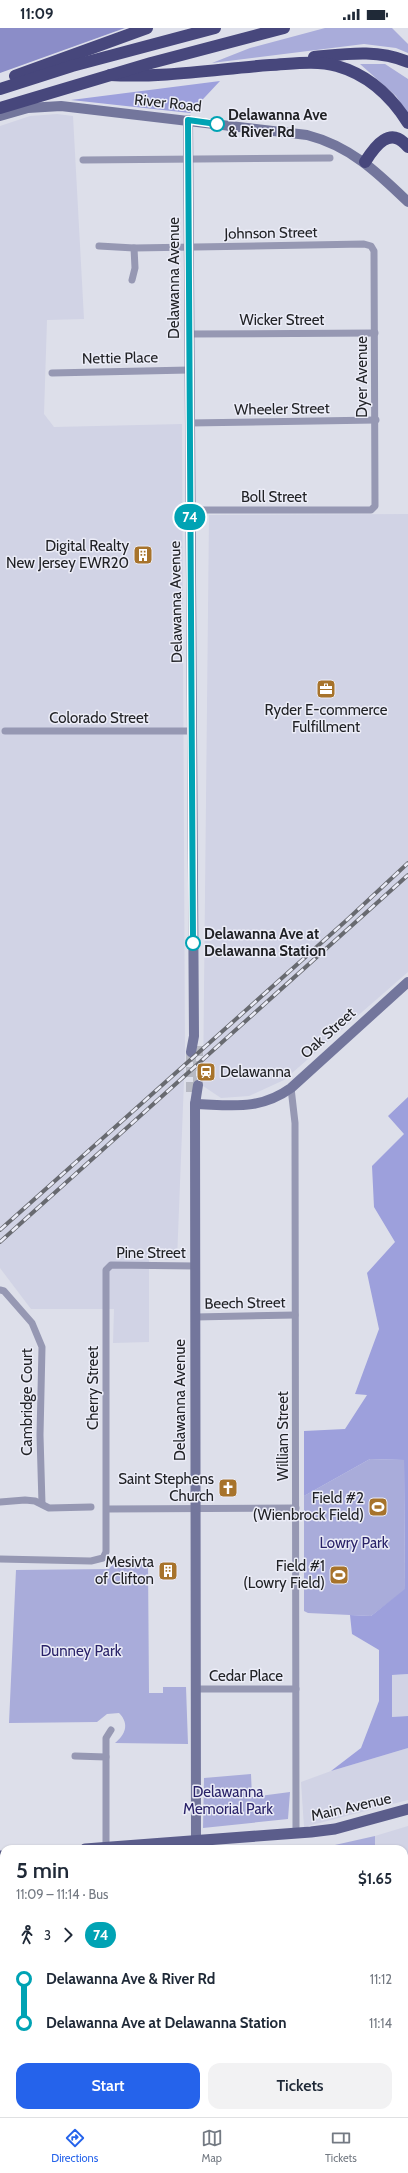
<!DOCTYPE html>
<html lang="en">
<head>
<meta charset="utf-8">
<style>
	body { margin:0; font-family:Cabin,sans-serif; background:#f2f2f3; color:#1f2937; height:100vh; display:flex; flex-direction:column; font-size:15px; white-space:nowrap }
	* { box-sizing:border-box; margin:0 }
	p { font-size:13px; color:#747a83 }
	.icon { flex:none; width:22px; height:22px; fill:none; stroke:currentColor; stroke-width:2; stroke-linecap:round; stroke-linejoin:round }
	.map { position:relative; flex:1; overflow:hidden }
	.details { position:absolute; left:0px; top:1817px; width:408px; height:272px; display:flex; flex-direction:column; background:#fff; border-radius:12px 12px 0 0; box-shadow:0 1px 3px #0004 }
	.details>* { flex:none }
	.badge { padding:0 8px; border-radius:13px; font-size:14px; line-height:26px }
	.map>.badge { position:absolute; translate:-50% -50%; box-shadow:0 0 0 2px #fff }
	.legs { display:flex; align-items:center; gap:6px; height:44px; padding:0 16px; font-size:13px }
	.legs p { margin-inline-start:auto }
	.headline { display:flex; align-items:center; justify-content:space-between; height:68px; padding:0 16px }
	h1 { font-size:22px; font-weight:600; line-height:30px }
	.action { display:flex; gap:8px; margin-top:auto; padding:8px 16px }
	.action a { flex:1; height:46px; border-radius:12px; background:#2563eb; color:#fff; font-size:16px; font-weight:600; line-height:46px; text-align:center }
	.action a+a { background:#f2f2f3; color:#1f2937 }
	ul { padding:0 16px; list-style:none }
	li { display:flex; align-items:center; gap:14px; height:44px; font-size:15px }
	li i { display:grid; place-items:center; width:6px; height:100%; margin:0 5px; background:currentColor }
	li i::after { content:''; width:10px; height:10px; margin:-5px; border:3px solid; border-radius:50%; background:#fff }
	li p { margin-inline-start:auto }
	li:first-child i { background:linear-gradient(#0000 50%,currentColor 0) }
	li:last-child i { background:linear-gradient(currentColor 50%,#0000 0) }
	.status { display:flex; justify-content:space-between; align-items:center; height:28px; padding:0 20px; background:#fff; direction:ltr }
	.status svg { height:11px; fill:currentColor }
	.tabs { display:flex; justify-content:space-around; align-items:center; height:56px; border-top:1px solid #e0e1e3; background:#fff; font-size:11px; color:#747a83 }
	.tabs a { display:grid; justify-items:center; gap:2px }
	.tabs .active { color:#2563eb }
	.map>svg:first-child { display:block }
	.built { fill:#d1d3e5 }
	.green { fill:#a9acda }
	.forest { fill:#9da0dc }
	.water { fill:#8b8dc8 }
	.lines { fill:none; stroke-linecap:round; stroke-linejoin:round }
	.secondary-tunnel { stroke:#b7b9c3; stroke-width:10; stroke-dasharray:10 5; stroke-linecap:butt }
	.street { stroke:#9698b3; stroke-width:7 }
	.secondary { stroke:#73769c; stroke-width:10 }
	.primary { stroke:#5b5d8b; stroke-width:11 }
	.highway { stroke:#47477c; stroke-width:12 }
	.rail-casing { stroke:#686a70; stroke-width:4 }
	.rail { stroke:#ebecf7; stroke-width:2.5; stroke-dasharray:8; stroke-linecap:butt }
	.line-1-casing { stroke:#fff; stroke-width:9 }
	.line-1 { stroke:#00a3b4; stroke-width:6 }
	.stop-1-dot { fill:#fff; stroke:#00a3b4; stroke-width:2 }
	.labels { text-anchor:middle; dominant-baseline:central; stroke-width:3; stroke-linejoin:round; paint-order:stroke }
	.street-label { font-size:15px; fill:#212226; stroke:#ebecf7 }
	.stop-label { font-size:15px; font-weight:bold; fill:#212226; stroke:#ebecf7; text-anchor:start }
	.poi-label { font-size:15px; fill:#212226; stroke:#ebecf7; text-anchor:end }
	.park-label { font-size:15px; fill:#2a2369; stroke:#ebecf7 }
</style>
</head>
<body>
<div class="status"><b>11:09</b><svg viewBox="0 0 49 12"><path d="M0 12V9h3v3zM5 12V6h3v6zM10 12V3h3v9zM15 12V0h3v12zM26 1h20v11H26zM47 4h2v5h-2z"/></svg></div>
<div class="map">
<svg width="408" height="2089" viewBox="0 0 408 2089">
	<rect width="100%" height="100%" fill="#dddfea"/>
	<!-- built -->
	<g class="built">
		<path d="M57,86L73,88L84,291L47,292L44,386L54,399L182,396L185,1027L177,1232L149,1231V1314L113,1315L114,1281H31L0,1240V98L30,88Z"/>
		<path d="M408,486V944L284,1052L249,1068L221,1070L203,1058L209,487Z"/>
		<path d="M408,1646V1688L392,1689V1647Z"/>
		<path d="M408,1720V1772L304,1799L301,1754L331,1743Z"/>
		<path d="M408,1798V1982H404V1821H375V1808Z"/>
	</g>
	<!-- green -->
	<g class="green">
		<path d="M325,0H392L408,16V25L396,20L364,16L212,35L250,20Z"/>
		<path d="M360,36H385L408,51V86L396,68Z"/>
		<path d="M370,1431L404,1432L405,1562L371,1588L308,1585L304,1583V1468Z"/>
		<path d="M148,1533L149,1665H163V1659H186L188,1716L115,1715C125,1707 130,1696 119,1685L107,1686L97,1694L9,1695L16,1542L109,1541L114,1535Z"/>
		<path d="M251,1746L252,1769L290,1764L288,1791L203,1800L204,1750Z"/>
		<path d="M375,1808V1821H317Z"/>
		<path d="M0,1844H4V1900L0,1882Z"/>
		<path d="M4,1942V2085H404V1982H408V2089H0V1945Z"/>
	</g>
	<!-- forest -->
	<g class="forest">
		<path d="M220,53L190,85L71,72Z"/>
		<path d="M408,1069V1646L392,1647V1689L408,1688V1720L331,1743L361,1720L379,1673V1622L352,1606L350,1587L371,1588L405,1561L404,1432L370,1431L304,1468V1403L345,1401L367,1367L355,1366L379,1301L367,1245L395,1214L374,1179L372,1138L404,1106L388,1088Z"/>
	</g>
	<!-- water -->
	<path class="water" d="M0,0H125L0,45Z"/>
	<g class="lines">
		<!-- secondary-tunnel -->
		<g class="secondary-tunnel">
			<path d="M198,1018V1057"/>
			<path d="M191,1024V1064"/>
		</g>
		<!-- street -->
		<g class="street">
			<path d="M83,132L330,130"/>
			<path d="M99,218L134,220L364,216L371,218L374,223L375,478L371,482H190"/>
			<path d="M132,252L135,240L134,220"/>
			<path d="M189,306L375,305"/>
			<path d="M52,345L189,342"/>
			<path d="M189,395L376,392"/>
			<path d="M5,703H192"/>
			<path d="M291,1060L295,1095L296,1805"/>
			<path d="M0,1262L4,1263L32,1295L42,1319L40,1407L42,1476"/>
			<path d="M195,1289L295,1287"/>
			<path d="M0,1474L25,1472L35,1473L49,1480L91,1479"/>
			<path d="M107,1481L296,1480"/>
			<path d="M0,1531L91,1533L103,1530L106,1524V1242L111,1237L196,1238"/>
			<path d="M196,1661H296"/>
			<path d="M75,1728L106,1729"/>
			<path d="M106,1819V1710L111,1702"/>
		</g>
		<!-- secondary -->
		<g class="secondary">
			<path d="M0,88L28,80L61,78L307,107C350,118 377,144 408,174"/>
			<path d="M188,92L194,1008L191,1024"/>
			<path d="M195,1076C231,1077 259,1083 291,1060L408,954"/>
			<path d="M196,1812L195,1076L198,1057"/>
		</g>
		<!-- primary -->
		<g class="primary">
			<path d="M85,1821L311,1804L335,1801L408,1781"/>
			<path d="M0,1828H4"/>
		</g>
		<!-- highway -->
		<g class="highway">
			<path d="M314,29C346,26 377,21 408,34"/>
			<path d="M110,47C163,50 217,41 270,37C292,36 315,32 337,38C369,47 391,68 408,95"/>
			<path d="M15,48L147,0"/>
			<path d="M0,61L72,38L215,0"/>
			<path d="M0,80L151,35L284,0"/>
			<path d="M365,134C375,118 390,97 408,119"/>
		</g>
		<defs>
			<g id="rail">
				<path d="M0,1202L348,891L408,835"/>
				<path d="M0,1214L408,847"/>
			</g>
		</defs>
		<!-- rail casing -->
		<use href="#rail" class="rail-casing"/>
		<!-- rail -->
		<use href="#rail" class="rail"/>
	</g>
	<g class="lines">
		<defs>
			<path id="line-1" d="M193,915L188,92L217,96"/>
		</defs>
		<!-- line-1 casing -->
		<use href="#line-1" class="line-1-casing"/>
		<!-- line-1 -->
		<use href="#line-1" class="line-1"/>
	</g>
	<!-- icons -->
	<defs>
		<symbol id="building-square" viewBox="-11 -11 22 22"><rect x="-9" y="-9" width="18" height="18" rx="4" fill="#a7732b" stroke="#ebecf7"/><path d="M-4-6H4V6H1V3H-1V6H-4ZM-2.5-4.3h1.7v1.8h-1.7ZM.8-4.3h1.7v1.8H.8ZM-2.5-1h1.7V.8h-1.7ZM.8-1h1.7V.8H.8Z" fill="#fff"/></symbol>
		<symbol id="office-square" viewBox="-11 -11 22 22"><rect x="-9" y="-9" width="18" height="18" rx="4" fill="#a7732b" stroke="#ebecf7"/><path d="M-6-3h4V-5.5h4V-3h4V5H-6ZM-1-4.5V-3h2v-1.5ZM-6 0V1H6V0Z" fill="#fff"/></symbol>
		<symbol id="station-square" viewBox="-11 -11 22 22"><rect x="-9" y="-9" width="18" height="18" rx="4" fill="#a7732b" stroke="#ebecf7"/><path d="M-3-6H3Q5-6 5-4V2Q5 4 3 4L4.5 6H3L1.5 4h-3L-3 6H-4.5L-3 4Q-5 4-5 2V-4Q-5-6-3-6ZM-3.5-4v3h7v-3ZM-3.5 1v1.5H-2V1ZM2 1v1.5H3.5V1Z" fill="#fff"/></symbol>
		<symbol id="church-square" viewBox="-11 -11 22 22"><rect x="-9" y="-9" width="18" height="18" rx="4" fill="#a7732b" stroke="#ebecf7"/><path d="M-1.2-6h2.4v3.5h3.3v2.4h-3.3V6h-2.4V-.1h-3.3v-2.4h3.3Z" fill="#fff"/></symbol>
		<symbol id="stadium-square" viewBox="-11 -11 22 22"><rect x="-9" y="-9" width="18" height="18" rx="4" fill="#a7732b" stroke="#ebecf7"/><path d="M0-5a6.5 5 0 1 0 0 10a6.5 5 0 1 0 0-10ZM-3.5-1.8h7v3.6h-7Z" fill="#fff"/></symbol>
	</defs>
	<g fill-rule="evenodd">
		<use href="#building-square" x="132" y="516" width="22" height="22"/>
		<use href="#office-square" x="315" y="650" width="22" height="22"/>
		<use href="#station-square" x="195" y="1033" width="22" height="22"/>
		<use href="#church-square" x="217" y="1449" width="22" height="22"/>
		<use href="#stadium-square" x="367" y="1468" width="22" height="22"/>
		<use href="#building-square" x="157" y="1532" width="22" height="22"/>
		<use href="#stadium-square" x="328" y="1536" width="22" height="22"/>
	</g>
	<!-- markers -->
	<g class="stop-1-dot">
		<circle cx="217" cy="96" r="7"/>
		<circle cx="193" cy="915" r="7"/>
	</g>
	<g class="labels">
		<!-- street labels -->
		<g class="street-label">
			<text transform="translate(168 75) rotate(6)">River Road</text>
			<text transform="translate(271 205) rotate(-1)">Johnson Street</text>
			<text transform="translate(174 250) rotate(-90)">Delawanna Avenue</text>
			<text x="282" y="292">Wicker Street</text>
			<text transform="translate(120 330) rotate(-1)">Nettie Place</text>
			<text transform="translate(362 349) rotate(-90)">Dyer Avenue</text>
			<text transform="translate(282 381) rotate(-1)">Wheeler Street</text>
			<text x="274" y="469">Boll Street</text>
			<text transform="translate(176 574) rotate(-91)">Delawanna Avenue</text>
			<text x="99" y="690">Colorado Street</text>
			<text transform="translate(328 1005) rotate(-42)">Oak Street</text>
			<text x="151" y="1225">Pine Street</text>
			<text transform="translate(245 1275) rotate(-1)">Beech Street</text>
			<text transform="translate(93 1360) rotate(-90)">Cherry Street</text>
			<text transform="translate(180 1372) rotate(-90)">Delawanna Avenue</text>
			<text transform="translate(27 1374) rotate(-90)">Cambridge Court</text>
			<text transform="translate(283 1408) rotate(-90)">William Street</text>
			<text x="246" y="1648">Cedar Place</text>
			<text transform="translate(351 1779) rotate(-13)">Main Avenue</text>
		</g>
		<!-- stop labels -->
		<g class="stop-label">
			<text x="228" y="87">Delawanna Ave<tspan x="228" dy="17">&amp; River Rd</tspan></text>
			<text x="204" y="906">Delawanna Ave at<tspan x="204" dy="17">Delawanna Station</tspan></text>
		</g>
		<!-- poi labels -->
		<g class="poi-label">
			<text x="129" y="518">Digital Realty<tspan x="129" dy="17">New Jersey EWR20</tspan></text>
			<text x="326" y="682" text-anchor="middle">Ryder E-commerce<tspan x="326" dy="17">Fulfillment</tspan></text>
			<text x="220" y="1044" text-anchor="start">Delawanna</text>
			<text x="214" y="1451">Saint Stephens<tspan x="214" dy="17">Church</tspan></text>
			<text x="364" y="1470">Field #2<tspan x="364" dy="17">(Wienbrock Field)</tspan></text>
			<text x="154" y="1534">Mesivta<tspan x="154" dy="17">of Clifton</tspan></text>
			<text x="325" y="1538">Field #1<tspan x="325" dy="17">(Lowry Field)</tspan></text>
		</g>
		<!-- park labels -->
		<g class="park-label">
			<text x="354" y="1515">Lowry Park</text>
			<text x="81" y="1623">Dunney Park</text>
			<text x="228" y="1764">Delawanna<tspan x="228" dy="17">Memorial Park</tspan></text>
		</g>
	</g>
</svg>
<b class="badge" style="left:190px;top:489px;background:#00a3b4;color:#fff">74</b>
<section class="details">
<div class="headline"><div><h1>5 min</h1><p>11:09 – 11:14 · Bus</p></div><b>$1.65</b></div>
<div class="legs"><svg class="icon" aria-label="walk" viewBox="0 0 24 24"><circle cx="13" cy="4" r="2"/><path d="M13 8l-2 6 4 7M11 14l-3 7M7 12l3-4h3l4 4"/></svg>3<svg class="icon" aria-label="forward" viewBox="0 0 24 24"><path d="M9 5l7 7-7 7"/></svg><b class="badge" style="background:#00a3b4;color:#fff">74</b></div>
<ul>
<li><i style="color:#00a3b4"></i><b>Delawanna Ave &amp; River Rd</b><p>11:12</p></li>
<li><i style="color:#00a3b4"></i><b>Delawanna Ave at Delawanna Station</b><p>11:14</p></li>
</ul>
<div class="action"><a>Start</a><a>Tickets</a></div>
</section>
</div>
<nav class="tabs">
<a class="active"><svg class="icon" aria-label="directions" viewBox="0 0 24 24"><path d="M12 3l9 9-9 9-9-9zM9 14v-3h6M13 9l2 2-2 2"/></svg>Directions</a>
<a><svg class="icon" aria-label="map" viewBox="0 0 24 24"><path d="M3 6l6-2 6 2 6-2v14l-6 2-6-2-6 2zM9 4v14M15 6v14"/></svg>Map</a>
<a><svg class="icon" aria-label="tickets" viewBox="0 0 24 24"><path d="M3 7h18v10H3zM15 7v10"/></svg>Tickets</a>
</nav>
</body>
</html>
